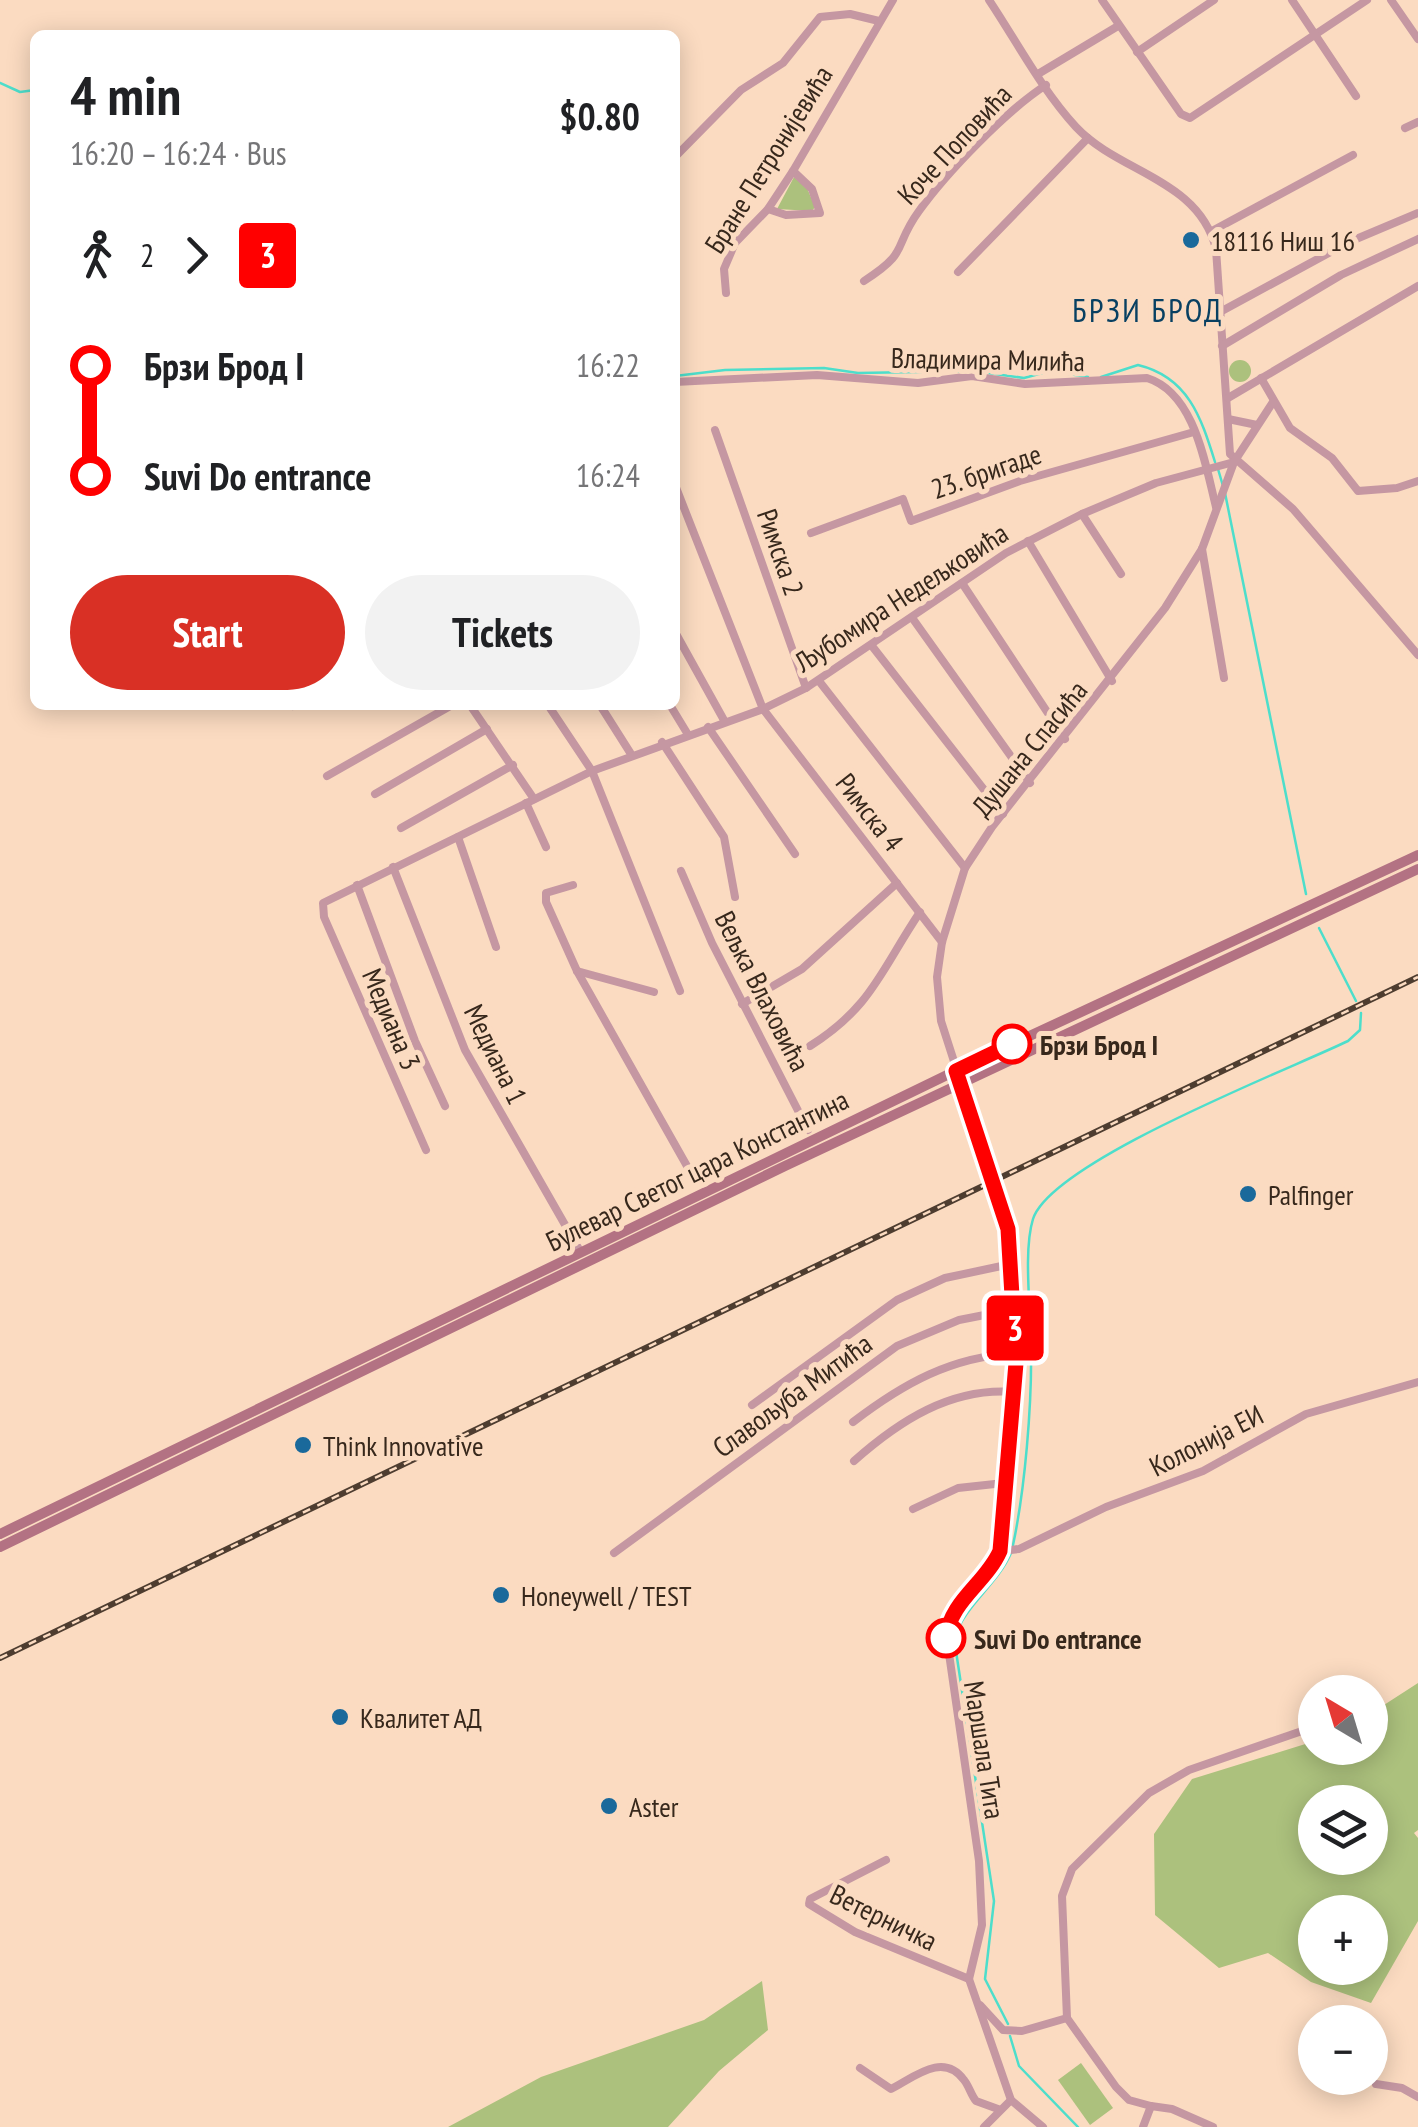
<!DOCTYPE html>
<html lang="en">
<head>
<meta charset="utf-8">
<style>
	body { margin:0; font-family:"PT Sans Narrow",sans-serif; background:#f2f2f2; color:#202124; height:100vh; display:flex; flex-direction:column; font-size:38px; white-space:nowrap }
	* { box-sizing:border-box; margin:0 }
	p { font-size:32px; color:#757577 }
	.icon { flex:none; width:55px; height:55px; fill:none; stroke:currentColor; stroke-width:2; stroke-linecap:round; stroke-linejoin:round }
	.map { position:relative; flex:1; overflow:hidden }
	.side { position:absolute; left:30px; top:30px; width:650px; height:680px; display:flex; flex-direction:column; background:#fff; border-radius:15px; box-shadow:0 5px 25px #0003 }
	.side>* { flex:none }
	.badge { padding:0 20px; border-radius:8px; font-size:35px; line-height:65px }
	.needle { width:65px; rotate:322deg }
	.tools { position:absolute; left:1298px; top:1675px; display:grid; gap:20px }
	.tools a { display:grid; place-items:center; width:90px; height:90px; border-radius:50%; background:#fff; box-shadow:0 5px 25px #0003; font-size:50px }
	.map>.badge { position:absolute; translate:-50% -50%; box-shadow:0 0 0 5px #fff }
	.legs { display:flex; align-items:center; gap:15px; height:110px; padding:0 40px; font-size:32px }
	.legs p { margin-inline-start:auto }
	.head { display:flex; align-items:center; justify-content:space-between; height:170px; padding:0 40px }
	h1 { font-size:55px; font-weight:700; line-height:75px }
	.primary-button { display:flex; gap:20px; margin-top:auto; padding:20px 40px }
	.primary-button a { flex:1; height:115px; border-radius:60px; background:#d93025; color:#fff; font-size:40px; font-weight:700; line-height:115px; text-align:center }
	.primary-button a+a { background:#f2f2f2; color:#202124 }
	ul { padding:0 40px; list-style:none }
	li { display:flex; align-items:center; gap:35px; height:110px; font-size:38px }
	li i { display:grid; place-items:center; width:15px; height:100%; margin:0 12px; background:currentColor }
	li i::after { content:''; width:25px; height:25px; margin:-12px; border:8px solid; border-radius:50%; background:#fff }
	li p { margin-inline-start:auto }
	li:first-child i { background:linear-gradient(#0000 50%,currentColor 0) }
	li:last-child i { background:linear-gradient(currentColor 50%,#0000 0) }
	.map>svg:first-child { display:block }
	.green { fill:#acc17d; fill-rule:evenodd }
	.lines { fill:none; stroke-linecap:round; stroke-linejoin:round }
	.stream { stroke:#4ddecb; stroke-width:2.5 }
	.minor { stroke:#c597a2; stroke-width:8 }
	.secondary { stroke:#b37283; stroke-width:10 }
	.rail-casing { stroke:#4e3d30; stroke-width:6 }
	.rail { stroke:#fbdbc1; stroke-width:2.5; stroke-dasharray:8; stroke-linecap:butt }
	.line-1-casing { stroke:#fff; stroke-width:22 }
	.line-1 { stroke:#f00; stroke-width:15 }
	.poi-dot { fill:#1a699b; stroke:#fbdbc1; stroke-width:4 }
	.stop-1-dot { fill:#fff; stroke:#f00; stroke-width:5 }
	.labels { text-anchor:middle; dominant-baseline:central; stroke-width:10; stroke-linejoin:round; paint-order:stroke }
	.street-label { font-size:28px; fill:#37281c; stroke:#fbdbc1 }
	.poi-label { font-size:28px; fill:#37281c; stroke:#fbdbc1; text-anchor:start }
	.stop-label { font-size:28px; font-weight:bold; fill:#37281c; stroke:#fbdbc1; text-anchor:start }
	.quarter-label { font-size:32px; letter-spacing:2.5px; fill:#084062; stroke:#fbdbc1 }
</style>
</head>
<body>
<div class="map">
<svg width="1418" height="2127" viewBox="0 0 1418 2127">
	<rect width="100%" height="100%" fill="#fbdbc1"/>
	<!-- green -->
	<g class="green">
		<path d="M794,177L807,188L815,207L812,211L777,209Z"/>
		<circle cx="1240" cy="371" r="11"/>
		<path d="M1418,1683V1830L1414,1833L1418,1838V1921L1371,2003L1311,1982L1268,1953L1219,1968L1155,1915L1154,1834L1192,1779L1315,1741V1748H1370V1714ZM1370,1802V1858H1315V1802ZM1315,1912H1370V1968H1315Z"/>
		<path d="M762,1981L768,2030L719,2071L668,2127H448L541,2077L704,2020Z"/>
		<path d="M1081,2063L1113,2108L1090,2125L1058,2080Z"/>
	</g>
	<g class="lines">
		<!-- stream -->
		<g class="stream">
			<path d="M0,83L20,92L35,90"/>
			<path d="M675,376L725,370L824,368L858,373L974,371L1024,378L1050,371L1088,377"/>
			<path d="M1101,377L1138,365C1188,377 1201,417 1215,462"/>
			<path d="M1218,469L1223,486"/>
			<path d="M1225,493L1306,894"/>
			<path d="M1319,928L1356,1001"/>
			<path d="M1013,1545C1025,1489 1032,1405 1031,1348C1031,1312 1023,1251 1033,1219C1052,1161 1288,1070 1348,1041L1360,1030L1361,1013"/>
			<path d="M1008,2024L985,1979L994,1901L954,1638C965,1605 997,1585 1011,1553"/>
			<path d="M1010,2036L1019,2066L1078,2127"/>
		</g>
		<!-- minor -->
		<g class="minor">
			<path d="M989,0C1017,42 1042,90 1076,127C1119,173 1199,179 1216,249L1230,454L1293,509L1418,655"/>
			<path d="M1102,0L1181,114L1190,118L1367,0"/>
			<path d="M1292,0L1356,96"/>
			<path d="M1391,0L1418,39"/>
			<path d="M1137,52L1214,0"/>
			<path d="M1038,74L1118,26"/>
			<path d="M1405,128L1418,122"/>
			<path d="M675,157L741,90L783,63L820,17L850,14L879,21"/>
			<path d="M768,209L786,215L820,213L812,189L793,171"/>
			<path d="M1212,231L1353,155"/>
			<path d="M958,272L1088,138"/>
			<path d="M864,281C911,251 892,248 919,211C947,172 1006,111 1046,85"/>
			<path d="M726,293L724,269L735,243L768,209L793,171L893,0"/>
			<path d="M1220,312L1349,242L1418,213"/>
			<path d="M1222,346L1341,275L1418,239"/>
			<path d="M1261,378L1290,428L1332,458L1358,491L1397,488L1418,481"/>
			<path d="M675,382L817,375L918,383L972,376L1025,384L1147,378C1195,393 1205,464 1216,507"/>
			<path d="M1228,398L1418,286"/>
			<path d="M1228,419L1257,425"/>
			<path d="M715,430L806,688"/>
			<path d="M675,485L763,709L942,942"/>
			<path d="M1082,514L1121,574"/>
			<path d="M811,533L903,499L911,521L1020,481L1194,432"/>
			<path d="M1028,541L1112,681"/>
			<path d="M1202,549L1224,678"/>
			<path d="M962,583L1065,739"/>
			<path d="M913,619L1030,783"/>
			<path d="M675,632L725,722"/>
			<path d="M872,646L1003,814"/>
			<path d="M819,681L965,868"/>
			<path d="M470,705L534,799"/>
			<path d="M548,705L592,771L680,991"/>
			<path d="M600,705L631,754"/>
			<path d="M670,705L687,733"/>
			<path d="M293,706L295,705"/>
			<path d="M708,727L795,854"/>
			<path d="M662,742L724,837L735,897"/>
			<path d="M327,776L452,705"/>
			<path d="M375,794L487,729"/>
			<path d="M526,803L546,847"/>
			<path d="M401,828L513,765"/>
			<path d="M458,837L496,947"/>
			<path d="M393,867L465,1050L580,1251"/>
			<path d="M681,871L712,943L808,1130"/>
			<path d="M357,885L415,1041L445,1106"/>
			<path d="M573,885L546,893V902L577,971L696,1182"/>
			<path d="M577,971L654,992"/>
			<path d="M742,1004L802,969L897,883"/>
			<path d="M810,1046C872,1007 881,970 920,912"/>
			<path d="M426,1150L324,917L323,903L592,771L763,709L806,688L1006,553L1082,514L1156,483L1234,462"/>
			<path d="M752,1405L897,1300L945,1278L1011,1264"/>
			<path d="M853,1422C904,1383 951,1357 1016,1353"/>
			<path d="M854,1461C899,1421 951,1387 1014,1392"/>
			<path d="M913,1509L958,1488L1004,1483"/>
			<path d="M1001,1551L1019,1549L1106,1507L1203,1471L1306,1414L1418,1382"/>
			<path d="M614,1553L897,1346L959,1320L1015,1309"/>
			<path d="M886,1860L810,1899L809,1904L855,1932L969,1979"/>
			<path d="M980,2005L1003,2030L1022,2031L1067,2018"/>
			<path d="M860,2068L891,2089C913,2078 943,2051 964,2080C969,2086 971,2095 976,2101L998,2109"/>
			<path d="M1376,2084L1402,2088L1418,2097"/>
			<path d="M1151,2106L1172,2109L1213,2127"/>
			<path d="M984,2127L1011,2100"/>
			<path d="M1043,2127L1011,2100L969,1979L982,1925L979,1861L946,1633C952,1599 987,1581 1001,1551L1016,1363L1008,1229L941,1021L937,977L942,942L965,868L992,827L1165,608L1202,549L1234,462L1273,402"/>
			<path d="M1143,2127L1151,2106L1129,2100L1116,2087L1067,2018L1062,1896L1072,1869L1149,1793L1189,1770L1302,1731"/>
		</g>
		<!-- secondary -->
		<g class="secondary">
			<path d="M0,1534L976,1061L1418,855"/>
			<path d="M0,1547L785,1166L1418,869"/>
		</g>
		<defs>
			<path id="rail" d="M0,1658L1418,977"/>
		</defs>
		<!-- rail casing -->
		<use href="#rail" class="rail-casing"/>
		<!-- rail -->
		<use href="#rail" class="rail"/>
	</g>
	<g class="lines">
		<defs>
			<path id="line-1" d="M946,1638C950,1601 986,1583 1000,1551L1016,1363L1008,1229L956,1071L1012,1044"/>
		</defs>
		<!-- line-1 casing -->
		<use href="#line-1" class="line-1-casing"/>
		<!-- line-1 -->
		<use href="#line-1" class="line-1"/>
	</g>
	<!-- markers -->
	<g class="poi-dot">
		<circle cx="1191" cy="240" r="10"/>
		<circle cx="1248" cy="1194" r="10"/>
		<circle cx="303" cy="1445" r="10"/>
		<circle cx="501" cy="1595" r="10"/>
		<circle cx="340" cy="1717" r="10"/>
		<circle cx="609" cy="1806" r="10"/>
	</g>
	<g class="stop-1-dot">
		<circle cx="1012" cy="1044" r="18"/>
		<circle cx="946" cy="1638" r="18"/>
	</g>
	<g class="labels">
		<!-- street labels -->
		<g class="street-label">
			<text transform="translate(954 144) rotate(-47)">Коче Поповића</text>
			<text transform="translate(768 159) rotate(-58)">Бране Петронијевића</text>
			<text transform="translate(988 359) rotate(1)">Владимира Милића</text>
			<text transform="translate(986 471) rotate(-19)">23. бригаде</text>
			<text transform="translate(781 552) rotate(71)">Римска 2</text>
			<text transform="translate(901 597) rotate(-33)">Љубомира Недељковића</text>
			<text transform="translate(1029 748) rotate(-51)">Душана Спасића</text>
			<text transform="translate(870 812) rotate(52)">Римска 4</text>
			<text transform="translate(763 991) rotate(63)">Вељка Влаховића</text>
			<text transform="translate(392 1019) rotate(67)">Медиана 3</text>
			<text transform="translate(496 1054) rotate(64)">Медиана 1</text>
			<text transform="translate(697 1170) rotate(-26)">Булевар Светог цара Константина</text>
			<text transform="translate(792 1395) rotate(-36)">Славољуба Митића</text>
			<text transform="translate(1206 1440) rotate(-27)">Колонија ЕИ</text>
			<text transform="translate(985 1750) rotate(81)">Маршала Тита</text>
			<text transform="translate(884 1917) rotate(26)">Ветерничка</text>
		</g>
		<!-- poi labels -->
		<g class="poi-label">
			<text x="1211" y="240">18116 Ниш 16</text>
			<text x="1268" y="1194">Palfinger</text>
			<text x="323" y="1445">Think Innovative</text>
			<text x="521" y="1595">Honeywell / TEST</text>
			<text x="360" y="1717">Квалитет АД</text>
			<text x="629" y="1806">Aster</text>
		</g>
		<!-- stop labels -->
		<g class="stop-label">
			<text x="1040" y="1044">Брзи Брод I</text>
			<text x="974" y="1638">Suvi Do entrance</text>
		</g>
		<!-- quarter labels -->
		<g class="quarter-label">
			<text x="1148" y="310">БРЗИ БРОД</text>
		</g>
	</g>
</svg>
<div class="tools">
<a><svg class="needle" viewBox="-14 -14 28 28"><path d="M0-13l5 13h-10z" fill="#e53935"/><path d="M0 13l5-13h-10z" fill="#757577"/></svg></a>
<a><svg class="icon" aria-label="layers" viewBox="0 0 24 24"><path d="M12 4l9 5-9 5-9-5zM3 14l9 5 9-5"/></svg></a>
<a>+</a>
<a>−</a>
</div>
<b class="badge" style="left:1015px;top:1328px;background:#f00;color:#fff">3</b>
<section class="side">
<div class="head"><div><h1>4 min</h1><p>16:20 – 16:24 · Bus</p></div><b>$0.80</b></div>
<div class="legs"><svg class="icon" aria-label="walk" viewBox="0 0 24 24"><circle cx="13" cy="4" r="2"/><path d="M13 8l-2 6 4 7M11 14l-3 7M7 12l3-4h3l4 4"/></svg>2<svg class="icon" aria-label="forward" viewBox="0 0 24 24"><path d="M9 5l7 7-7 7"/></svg><b class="badge" style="background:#f00;color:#fff">3</b></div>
<ul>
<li><i style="color:#f00"></i><b>Брзи Брод I</b><p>16:22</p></li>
<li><i style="color:#f00"></i><b>Suvi Do entrance</b><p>16:24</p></li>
</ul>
<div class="primary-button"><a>Start</a><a>Tickets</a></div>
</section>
</div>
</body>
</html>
